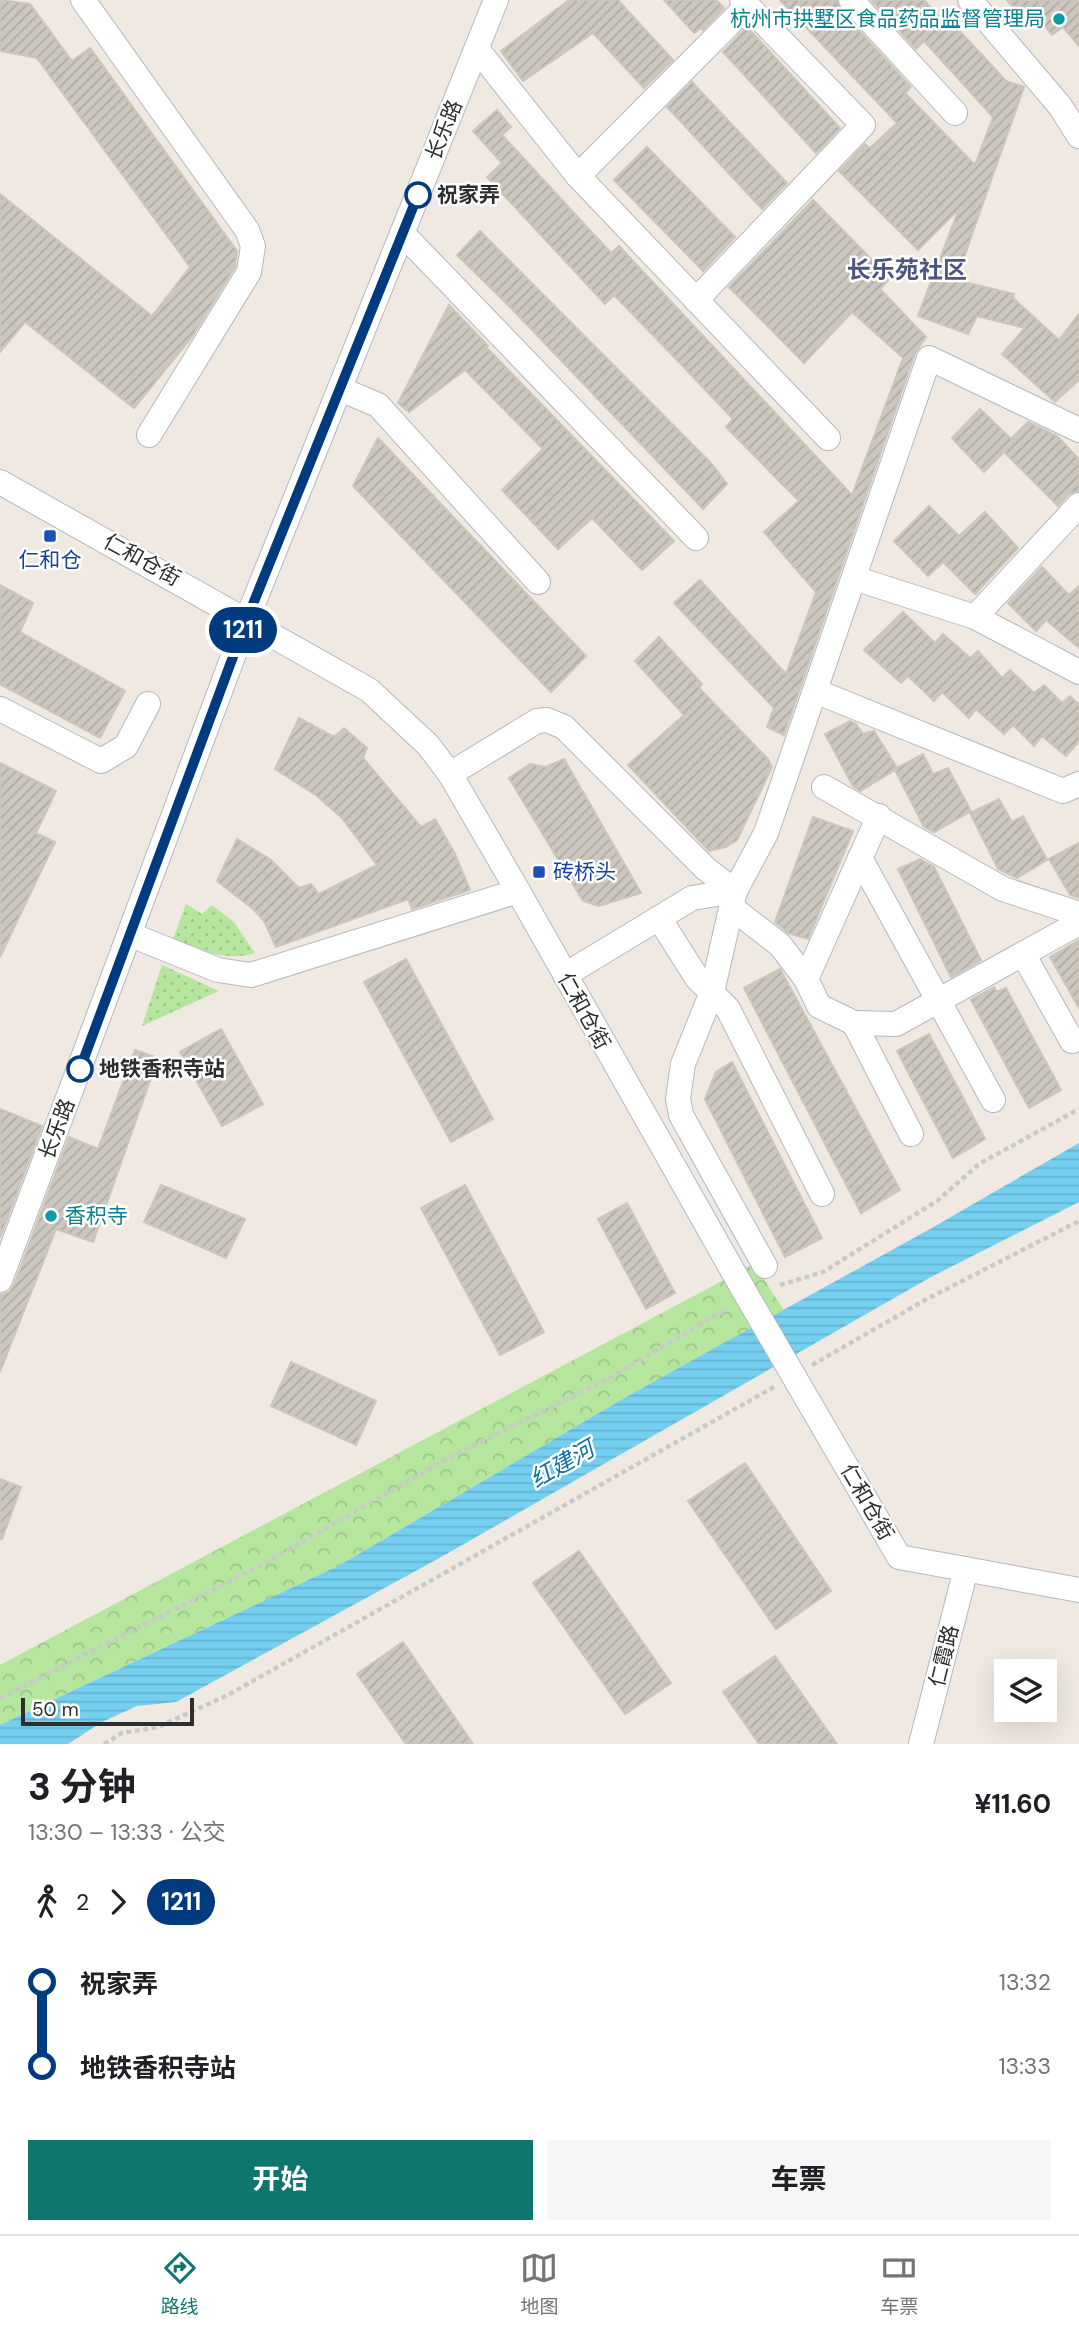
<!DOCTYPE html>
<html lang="zh">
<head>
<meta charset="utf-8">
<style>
	body { margin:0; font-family:"DM Sans","Noto Sans SC",sans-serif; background:#f6f6f6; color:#202124; height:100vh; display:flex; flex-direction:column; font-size:26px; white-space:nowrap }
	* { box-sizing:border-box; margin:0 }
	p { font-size:23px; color:#757577 }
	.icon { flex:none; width:38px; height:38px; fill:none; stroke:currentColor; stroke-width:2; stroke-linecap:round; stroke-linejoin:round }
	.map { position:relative; height:1744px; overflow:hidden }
	.panel { display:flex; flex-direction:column; background:#fff; flex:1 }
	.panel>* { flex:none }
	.badge { padding:0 14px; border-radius:23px; font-size:24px; line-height:46px }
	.fabs { position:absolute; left:994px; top:1659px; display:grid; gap:14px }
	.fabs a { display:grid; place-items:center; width:63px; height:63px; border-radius:0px; background:#fff; box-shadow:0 7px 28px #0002; font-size:35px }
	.scale { position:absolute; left:21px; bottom:18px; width:173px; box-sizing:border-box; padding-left:7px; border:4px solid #2e2e2e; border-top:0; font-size:19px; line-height:24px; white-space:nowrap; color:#2e2e2e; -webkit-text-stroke:5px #fff; paint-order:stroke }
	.map>.badge { position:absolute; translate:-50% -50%; box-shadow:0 0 0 4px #fff }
	.legs { display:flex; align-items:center; gap:10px; height:77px; padding:0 28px; font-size:23px }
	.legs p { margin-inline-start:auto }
	.overview { display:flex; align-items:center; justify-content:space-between; height:119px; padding:0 28px }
	h1 { font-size:38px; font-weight:700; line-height:52px }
	.cta { display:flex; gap:14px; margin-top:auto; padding:14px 28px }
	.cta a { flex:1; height:80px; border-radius:0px; background:#0f766e; color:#fff; font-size:28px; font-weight:700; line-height:80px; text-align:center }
	.cta a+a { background:#f6f6f6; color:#202124 }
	ul { padding:0 28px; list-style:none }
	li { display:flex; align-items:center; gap:24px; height:84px; font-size:26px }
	li i { display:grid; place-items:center; width:10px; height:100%; margin:0 9px; background:currentColor }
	li i::after { content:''; width:18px; height:18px; margin:-9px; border:5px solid; border-radius:50%; background:#fff }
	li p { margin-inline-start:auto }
	li:first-child i { background:linear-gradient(#0000 50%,currentColor 0) }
	li:last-child i { background:linear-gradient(currentColor 50%,#0000 0) }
	.tabs { display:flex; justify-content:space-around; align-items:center; height:98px; border-top:2px solid #e0e0e0; background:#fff; font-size:19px; color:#757577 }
	.tabs a { display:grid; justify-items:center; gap:4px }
	.tabs .selected { color:#0f766e }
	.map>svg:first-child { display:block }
	.grass { fill:url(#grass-dots) }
	.forest { fill:url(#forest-crowns) }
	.water { fill:url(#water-rules) }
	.building { fill:url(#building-hatch); stroke:#cbc5ba; stroke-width:2 }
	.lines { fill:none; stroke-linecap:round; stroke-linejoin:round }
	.minor-casing { stroke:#b4b7c1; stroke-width:26 }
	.path { stroke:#c9c9c9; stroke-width:4.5; stroke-dasharray:5 3.5; stroke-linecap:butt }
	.minor { stroke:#fff; stroke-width:24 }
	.minor-bridge-casing { stroke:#b4b7c1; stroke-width:26; stroke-linecap:butt }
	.minor-bridge { stroke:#fff; stroke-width:24 }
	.line-1-casing { stroke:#fff; stroke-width:16 }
	.line-1 { stroke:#003b80; stroke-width:10 }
	.culture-dot { fill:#0f9aa8; stroke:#fff; stroke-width:2.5 }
	.stop-1-dot { fill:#fff; stroke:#003b80; stroke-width:3.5 }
	.transit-dot { fill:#1a4fb4; stroke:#fff; stroke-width:2.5 }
	.labels { text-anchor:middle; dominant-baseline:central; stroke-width:5; stroke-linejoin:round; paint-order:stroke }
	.culture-label { font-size:21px; fill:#0d838f; stroke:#fff; text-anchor:end }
	.street-label { font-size:21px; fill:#2e2e2e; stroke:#fff }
	.stop-label { font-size:21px; font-weight:bold; fill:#2e2e2e; stroke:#fff; text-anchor:start }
	.transit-label { font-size:21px; fill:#164399; stroke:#fff }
	.water-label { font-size:23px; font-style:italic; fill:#0d6fa3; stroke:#fff }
	.quarter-label { font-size:24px; font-weight:bold; fill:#4d5680; stroke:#fff }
</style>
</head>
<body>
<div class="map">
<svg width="1079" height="1744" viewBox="0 0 1079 1744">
	<defs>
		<pattern id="grass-dots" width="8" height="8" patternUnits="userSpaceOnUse" patternTransform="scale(1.75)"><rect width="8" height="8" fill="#b6e59e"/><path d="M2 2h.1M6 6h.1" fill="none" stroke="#9dc588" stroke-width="1.8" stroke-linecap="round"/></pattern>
		<pattern id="forest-crowns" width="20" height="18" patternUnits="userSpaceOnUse" patternTransform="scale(1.75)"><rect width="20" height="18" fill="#b6e59e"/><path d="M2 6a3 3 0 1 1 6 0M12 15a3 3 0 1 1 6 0" fill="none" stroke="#9dc588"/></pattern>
		<pattern id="water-rules" width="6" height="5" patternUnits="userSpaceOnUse" patternTransform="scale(1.75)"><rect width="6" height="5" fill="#75cff0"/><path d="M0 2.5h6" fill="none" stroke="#66b2ce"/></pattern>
		<pattern id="building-hatch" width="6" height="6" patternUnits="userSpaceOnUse" patternTransform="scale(1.75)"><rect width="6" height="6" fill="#cbc7bf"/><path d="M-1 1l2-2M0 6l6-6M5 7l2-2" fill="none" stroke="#afaba4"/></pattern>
	</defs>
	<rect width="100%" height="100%" fill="#efe9e1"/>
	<!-- grass -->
	<g class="grass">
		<path d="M186,904L202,914L212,905L234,922L255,953C225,962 201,950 173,939Z"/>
		<path d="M162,965L219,991L142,1026Z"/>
	</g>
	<!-- forest -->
	<path class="forest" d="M754,1264L784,1310L626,1397L340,1565L0,1725V1665Z"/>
	<!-- water -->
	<path class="water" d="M1079,1143V1202L931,1277L443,1556L176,1702L137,1706L102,1722L68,1744H0V1725L340,1565L626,1397L930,1229Z"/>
	<!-- building -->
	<g class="building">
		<path d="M0,0L30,4L72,61L90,48L237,251L235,267L192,337L134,408L25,322L0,352V194L152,316L190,267L37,58L0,51Z"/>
		<path d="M569,0H618L673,60L644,88L593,33L523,81L501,51Z"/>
		<path d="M664,0H716L724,8L703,30L701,28L694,33Z"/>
		<path d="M780,0H837L840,10L911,87L905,93L975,165L993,117L924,41L916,49L871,0H924L953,32L957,28L1006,81L1024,87L956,280L1014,294L1013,298L1059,340L1079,314V380L1055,402L1002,354L1025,328L977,316L968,334L918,316L959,209L918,250L839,171L865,144L870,148L897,123Z"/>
		<path d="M1007,0H1079V46L1063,27L1052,35L1036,15L1026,24Z"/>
		<path d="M747,27L840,128L816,153L723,52Z"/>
		<path d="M692,82L787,183L762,209L667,107Z"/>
		<path d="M497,110L511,127L502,135L611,253L619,246L852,495L903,358L852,312L804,363L729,287L813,200L890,278L880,289L926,337L915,353L784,735L767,727L774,708L674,603L700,580L786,674L816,592L764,532L799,501L726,427L733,419L678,361L614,295L605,304L487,177L502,163L473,131Z"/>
		<path d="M647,147L735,237L703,271L614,180Z"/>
		<path d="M480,231L710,462L727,484L703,509L511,308L457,255Z"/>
		<path d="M449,305L488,346L486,347L674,541L642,570L592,518L558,549L502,490L543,449L465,370L409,412L398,403Z"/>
		<path d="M980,409L1011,439L1028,422L1057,436L1079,459V491L1069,494L1058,506L1004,452L984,472L952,438Z"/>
		<path d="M378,438L586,656L551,692L353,486Z"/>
		<path d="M929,506L959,536L985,512L1018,548L975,594L943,562L928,576L894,541Z"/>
		<path d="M1042,567L1069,595L1079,586V648L1046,620L1036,631L1008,603Z"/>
		<path d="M0,585L33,603L20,632L125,691L100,738L0,684Z"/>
		<path d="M903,612L935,643L943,634L970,658L978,651L1002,678L1010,670L1034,693L1044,685L1062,703L1070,696L1079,705V741L1066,756L1042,736L1034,746L1013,725L1004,734L976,709L969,718L942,692L934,701L908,676L901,683L864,650Z"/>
		<path d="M659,637L702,684L699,688L768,759L772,767L737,840L726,847L709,851L628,765L684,715L635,661Z"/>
		<path d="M299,718L334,737L344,728L367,748L363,758L421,827L435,819L455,854L470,890L412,909L408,899L276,947L264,921L253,909L217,881L237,839L271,860L299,888L311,884L319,894L377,865L342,818L317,796L275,769Z"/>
		<path d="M850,721L856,724L863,734L874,731L897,768L923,754L933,774L948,768L971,811L934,832L924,827L895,770L860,791L853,786L825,734Z"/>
		<path d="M564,759L641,893L599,906L583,901L509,778L530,764L546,767Z"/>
		<path d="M0,763L56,791L36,833L55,842L0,957Z"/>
		<path d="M999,799L1012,822L1023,816L1047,860L1017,878L998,869L970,813Z"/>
		<path d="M813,817L853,831L808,939L788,933L775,922Z"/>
		<path d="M1079,843V898L1070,895L1049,859Z"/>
		<path d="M920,859L934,867L981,960L951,977L898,869Z"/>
		<path d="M1079,940V1008L1050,957Z"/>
		<path d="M406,959L493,1119L451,1142L364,982Z"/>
		<path d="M780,969L900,1190L861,1213L744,988Z"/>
		<path d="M994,987L997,992L1006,988L1061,1090L1029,1108L971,1000Z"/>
		<path d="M221,1029L263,1104L222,1126L180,1052Z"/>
		<path d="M929,1034L985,1139L953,1158L897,1051Z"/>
		<path d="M135,1050L158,1058L93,1242L56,1229L0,1372V1295L9,1292L14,1285L69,1137L98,1149Z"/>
		<path d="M732,1062L822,1238L785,1257L705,1099L716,1072Z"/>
		<path d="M0,1109L42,1126L0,1238Z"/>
		<path d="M161,1185L245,1219L226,1258L144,1222Z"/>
		<path d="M465,1185L544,1332L500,1355L421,1208Z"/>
		<path d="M627,1203L675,1293L646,1309L598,1219Z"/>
		<path d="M291,1362L376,1401L356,1445L271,1406Z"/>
		<path d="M745,1463L831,1591L776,1629L688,1501Z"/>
		<path d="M0,1479L21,1487L2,1539H0Z"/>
		<path d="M579,1551L671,1683L625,1714L533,1583Z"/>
		<path d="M403,1642L473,1744H406L357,1674Z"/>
		<path d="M775,1656L837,1744H759L723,1692Z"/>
	</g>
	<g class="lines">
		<defs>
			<g id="minor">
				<path d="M83,0L247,230L253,246L249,272L149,435"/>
				<path d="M851,0L955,113"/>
				<path d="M970,0L1060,106L1079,136"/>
				<path d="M477,49L578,176L828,438"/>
				<path d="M578,176L747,6"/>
				<path d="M402,233L696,538"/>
				<path d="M696,300L863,125L742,0"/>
				<path d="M340,389L378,405L538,582"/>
				<path d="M0,482L369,690L428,745L450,774L518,891L743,1289"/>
				<path d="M854,578L975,617L1079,672"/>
				<path d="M975,617L1079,505"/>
				<path d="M815,691L1063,791L1079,784"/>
				<path d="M0,709L101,761L126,746L148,704"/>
				<path d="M450,774L537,721L547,720L564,727L706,869L735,891"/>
				<path d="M824,787L1003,889L1079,914"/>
				<path d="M860,858L993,1100"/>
				<path d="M731,907L780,945L806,979L819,1006L854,1023L896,1024L1079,923"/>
				<path d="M659,918L697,978L728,1009L822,1194"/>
				<path d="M131,935L218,970L251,975L518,891"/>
				<path d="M1023,954L1072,1041"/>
				<path d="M565,975L692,898L735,891"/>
				<path d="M806,979L879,816"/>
				<path d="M854,1023L911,1134"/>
				<path d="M765,1266L681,1115L678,1099L683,1064L712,992L735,891L766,833L929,358L1079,430"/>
				<path d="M0,1280L247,619L496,0"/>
				<path d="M810,1404L899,1557L1079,1590"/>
				<path d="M921,1744L966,1569"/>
			</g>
		</defs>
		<!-- minor casing -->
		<use href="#minor" class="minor-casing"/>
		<!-- path -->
		<g class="path">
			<path d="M780,1285L823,1272L937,1201L979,1164L1079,1109"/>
			<path d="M812,1365L927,1299L1079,1221"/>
			<path d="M0,1698L258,1567L454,1455L606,1380L728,1308"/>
			<path d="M104,1744L122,1733L158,1727L228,1695L774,1387"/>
		</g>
		<!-- minor -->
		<use href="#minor" class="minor"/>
		<defs>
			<path id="minor-bridge" d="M743,1289L810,1404"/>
		</defs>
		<!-- minor-bridge casing -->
		<use href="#minor-bridge" class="minor-bridge-casing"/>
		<!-- minor-bridge -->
		<use href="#minor-bridge" class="minor-bridge"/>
	</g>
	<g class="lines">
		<defs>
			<path id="line-1" d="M80,1069L247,619L418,195"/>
		</defs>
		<!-- line-1 casing -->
		<use href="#line-1" class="line-1-casing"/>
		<!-- line-1 -->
		<use href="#line-1" class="line-1"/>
	</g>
	<!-- markers -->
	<g class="culture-dot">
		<circle cx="1059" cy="19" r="7"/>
		<circle cx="51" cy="1216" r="7"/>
	</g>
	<g class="stop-1-dot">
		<circle cx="418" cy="195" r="12"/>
		<circle cx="80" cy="1069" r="12"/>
	</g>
	<g class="transit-dot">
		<rect x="43" y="529" width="14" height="14" rx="3.5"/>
		<rect x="532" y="865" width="14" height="14" rx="3.5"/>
	</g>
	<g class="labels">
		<!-- culture labels -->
		<g class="culture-label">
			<text x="1045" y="19">杭州市拱墅区食品药品监督管理局</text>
			<text x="65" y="1216" text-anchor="start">香积寺</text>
		</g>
		<!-- street labels -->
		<g class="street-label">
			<text transform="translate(444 130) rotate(-68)">长乐路</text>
			<text transform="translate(142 560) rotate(29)">仁和仓街</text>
			<text transform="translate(584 1011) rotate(61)">仁和仓街</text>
			<text transform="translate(57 1129) rotate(-69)">长乐路</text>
			<text transform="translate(867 1502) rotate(60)">仁和仓街</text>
			<text transform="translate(944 1656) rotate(-76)">仁霞路</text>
		</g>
		<!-- stop labels -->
		<g class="stop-label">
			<text x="437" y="195">祝家弄</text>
			<text x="99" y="1069">地铁香积寺站</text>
		</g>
		<!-- transit labels -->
		<g class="transit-label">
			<text x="50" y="560">仁和仓</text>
			<text x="553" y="872" text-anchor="start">砖桥头</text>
		</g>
		<!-- water labels -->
		<g class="water-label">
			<text transform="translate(562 1464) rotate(-30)">红建河</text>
		</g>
		<!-- quarter labels -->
		<g class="quarter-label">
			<text x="907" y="269">长乐苑社区</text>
		</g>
	</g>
</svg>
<div class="fabs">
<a><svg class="icon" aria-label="layers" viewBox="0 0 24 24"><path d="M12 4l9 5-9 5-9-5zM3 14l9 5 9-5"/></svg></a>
</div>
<div class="scale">50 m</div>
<b class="badge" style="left:243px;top:630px;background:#003b80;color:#fff">1211</b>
</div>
<section class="panel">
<div class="overview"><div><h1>3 分钟</h1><p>13:30 – 13:33 · 公交</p></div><b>¥11.60</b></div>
<div class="legs"><svg class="icon" aria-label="walk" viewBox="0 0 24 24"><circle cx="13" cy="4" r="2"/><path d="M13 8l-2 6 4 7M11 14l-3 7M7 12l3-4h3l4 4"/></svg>2<svg class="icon" aria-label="forward" viewBox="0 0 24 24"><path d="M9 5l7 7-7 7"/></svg><b class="badge" style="background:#003b80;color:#fff">1211</b></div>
<ul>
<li><i style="color:#003b80"></i><b>祝家弄</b><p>13:32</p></li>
<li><i style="color:#003b80"></i><b>地铁香积寺站</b><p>13:33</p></li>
</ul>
<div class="cta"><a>开始</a><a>车票</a></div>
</section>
<nav class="tabs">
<a class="selected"><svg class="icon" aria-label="directions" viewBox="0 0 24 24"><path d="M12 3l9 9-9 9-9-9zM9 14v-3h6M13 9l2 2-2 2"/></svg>路线</a>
<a><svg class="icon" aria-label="map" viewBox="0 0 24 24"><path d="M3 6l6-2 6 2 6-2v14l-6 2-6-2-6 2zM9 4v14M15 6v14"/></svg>地图</a>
<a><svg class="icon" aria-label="tickets" viewBox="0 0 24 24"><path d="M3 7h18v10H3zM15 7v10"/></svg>车票</a>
</nav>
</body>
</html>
